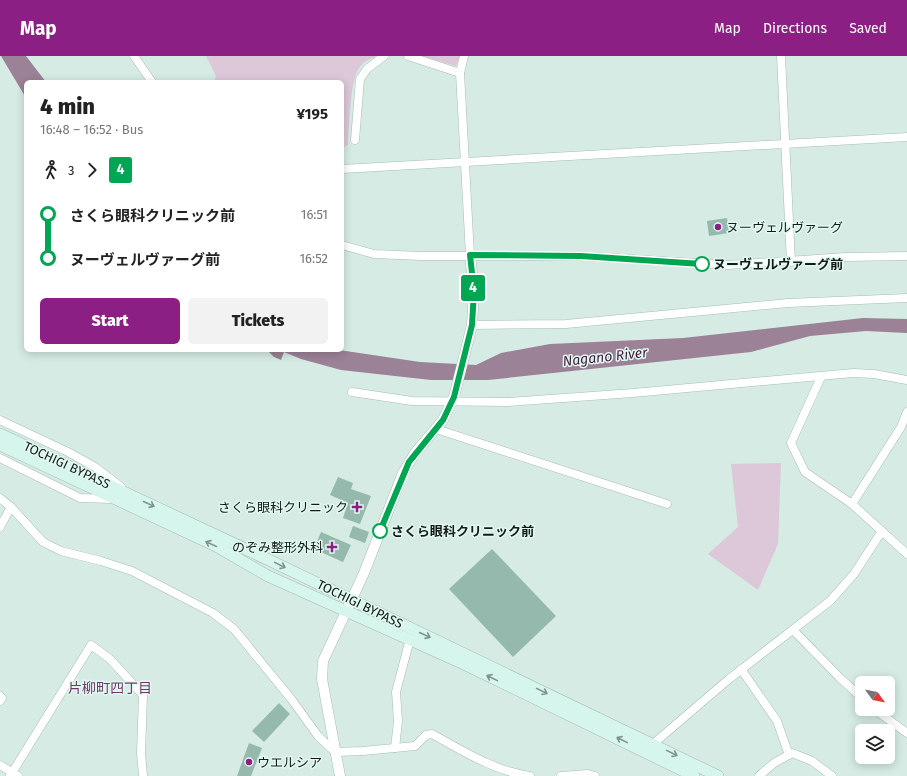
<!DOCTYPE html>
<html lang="en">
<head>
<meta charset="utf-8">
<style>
	body { margin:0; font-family:"Fira Sans","Noto Sans JP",sans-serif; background:#f2f2f2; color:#222; height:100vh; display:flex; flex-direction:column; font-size:15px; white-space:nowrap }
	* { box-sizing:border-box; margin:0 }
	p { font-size:13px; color:#767676 }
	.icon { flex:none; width:22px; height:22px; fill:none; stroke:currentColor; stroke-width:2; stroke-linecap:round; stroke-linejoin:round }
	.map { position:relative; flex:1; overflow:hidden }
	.drawer { position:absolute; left:24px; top:24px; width:320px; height:272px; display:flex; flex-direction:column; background:#fff; border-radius:6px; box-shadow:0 2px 10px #0003 }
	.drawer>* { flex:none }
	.badge { padding:0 8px; border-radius:3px; font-size:14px; line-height:26px }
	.needle { width:26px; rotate:123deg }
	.controls { position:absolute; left:855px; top:620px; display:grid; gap:8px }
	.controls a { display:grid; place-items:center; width:40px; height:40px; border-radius:6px; background:#fff; box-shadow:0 2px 10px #0003; font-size:20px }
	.map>.badge { position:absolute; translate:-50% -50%; box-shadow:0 0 0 2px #fff }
	.legs { display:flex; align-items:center; gap:6px; height:44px; padding:0 16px; font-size:13px }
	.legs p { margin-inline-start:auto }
	.summary { display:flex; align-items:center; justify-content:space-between; height:68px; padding:0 16px }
	h1 { font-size:22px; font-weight:800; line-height:30px }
	.button { display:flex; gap:8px; margin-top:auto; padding:8px 16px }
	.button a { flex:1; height:46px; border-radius:6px; background:#8c1f83; color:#fff; font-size:16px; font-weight:800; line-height:46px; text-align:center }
	.button a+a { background:#f2f2f2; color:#222 }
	ul { padding:0 16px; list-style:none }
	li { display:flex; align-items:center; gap:14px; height:44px; font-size:15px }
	li i { display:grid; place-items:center; width:6px; height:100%; margin:0 5px; background:currentColor }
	li i::after { content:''; width:10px; height:10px; margin:-5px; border:3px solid; border-radius:50%; background:#fff }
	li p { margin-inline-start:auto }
	li:first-child i { background:linear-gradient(#0000 50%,currentColor 0) }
	li:last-child i { background:linear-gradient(currentColor 50%,#0000 0) }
	header { display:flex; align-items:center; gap:24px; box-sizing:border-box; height:56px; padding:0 20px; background:#8c1f83; color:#fff }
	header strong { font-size:19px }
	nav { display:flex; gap:22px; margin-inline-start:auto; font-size:14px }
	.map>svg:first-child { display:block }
	.green { fill:#dcc8d8 }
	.water { fill:#9b8296 }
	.building { fill:#96b9ad }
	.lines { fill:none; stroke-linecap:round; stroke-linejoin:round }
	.minor-casing { stroke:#a7bdb5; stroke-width:9 }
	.tertiary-casing { stroke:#a7bdb5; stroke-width:11 }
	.secondary-casing { stroke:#a7bdb5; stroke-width:12 }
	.minor { stroke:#fff; stroke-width:8 }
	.tertiary { stroke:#fff; stroke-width:10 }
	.secondary { stroke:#d6f5ec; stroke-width:11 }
	.oneway { stroke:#7e938d }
	.line-1-casing { stroke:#fff; stroke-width:9 }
	.line-1 { stroke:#00a651; stroke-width:6 }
	.poi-dot { fill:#8c1f83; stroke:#e2f9f1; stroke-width:1.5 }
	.stop-1-dot { fill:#fff; stroke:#00a651; stroke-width:2 }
	.labels { text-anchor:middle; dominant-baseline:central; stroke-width:3; stroke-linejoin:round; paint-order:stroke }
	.poi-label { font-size:13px; fill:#131b19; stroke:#e2f9f1; text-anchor:start }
	.stop-label { font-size:13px; font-weight:bold; fill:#131b19; stroke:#e2f9f1; text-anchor:start }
	.street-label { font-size:13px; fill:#131b19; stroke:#e2f9f1 }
	.water-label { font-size:14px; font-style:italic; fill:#3f1b3a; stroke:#e2f9f1 }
	.neighbourhood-label { font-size:14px; fill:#6e3968; stroke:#e2f9f1 }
</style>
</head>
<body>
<header>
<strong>Map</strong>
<nav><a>Map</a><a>Directions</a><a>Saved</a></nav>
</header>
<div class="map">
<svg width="907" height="720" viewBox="0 0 907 720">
	<rect width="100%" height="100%" fill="#d5ebe4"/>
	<!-- green -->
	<g class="green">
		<path d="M206,0H376C370,3 363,6 359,12C350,25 349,71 348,89L342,92V26H214L216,20Z"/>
		<path d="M421,0H460L456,10Z"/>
		<path d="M781,407L778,488L758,534L708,498L738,471L731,408Z"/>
	</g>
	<!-- water -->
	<g class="water">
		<path d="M1,0H26L46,26H26V42Z"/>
		<path d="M863,262L907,263V277L866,275L810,280L751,296L488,324H431L341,314L301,303L284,296L281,304L274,301L267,294H339L420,306L476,309L501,297L550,288L683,282Z"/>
	</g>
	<!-- building -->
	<g class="building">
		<path d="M727,162L729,177L709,180L707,165Z"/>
		<path d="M338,421L353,427L351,433L371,440L360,468L343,462L348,447L330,439Z"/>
		<path d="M353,470L369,476L365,487L349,481Z"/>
		<path d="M321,476L351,489L343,506L314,493Z"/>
		<path d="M492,493L556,560L513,601L449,533Z"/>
		<path d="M279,647L290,658L264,686L252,675Z"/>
		<path d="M249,687L262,692L251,720H237Z"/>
	</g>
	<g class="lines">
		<defs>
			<g id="minor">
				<path d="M134,0L152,26"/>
				<path d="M408,0L460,17"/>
				<path d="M464,0L460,17L470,199"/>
				<path d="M781,0L791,206"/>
				<path d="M355,84L360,23L367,13L384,0"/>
				<path d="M342,113L907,81"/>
				<path d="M342,189L374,198L421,200H581L728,209L846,201L907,200"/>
				<path d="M472,269L566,268L788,247L907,242"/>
				<path d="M821,321L791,387L805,416L852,448L907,498"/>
				<path d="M352,336L412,345L507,346L633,337L853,317L874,318L907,324"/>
				<path d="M0,364L68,396L95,411L121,431"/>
				<path d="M436,373L667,448"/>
				<path d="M0,402L80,442L112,443"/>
				<path d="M0,442L11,451L43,486L61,495L101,505L132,515L213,557L234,573L292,644L318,680L335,696L363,695L415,690L426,679L432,678C463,695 494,715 530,720"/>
				<path d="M852,448L901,371L907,356"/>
				<path d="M0,471L11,451"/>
				<path d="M793,574L839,621L862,642"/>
				<path d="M741,613L777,665L789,699"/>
				<path d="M0,640L2,642L0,645"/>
				<path d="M874,653L907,677"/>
				<path d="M653,688L729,623L830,545L854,518L882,475"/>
				<path d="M395,692L398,665L396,636L410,583"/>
				<path d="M0,709L18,720"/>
				<path d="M10,720L91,589L110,603L143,639L141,697L143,720"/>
				<path d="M561,720L588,718L595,720"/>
				<path d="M759,720L774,707L792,697L812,705L832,720"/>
			</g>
			<path id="tertiary" d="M340,720L322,623L323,605L364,517L403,417L415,397L443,364L454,341L472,269L474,235L470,199"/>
			<g id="secondary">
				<path d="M0,378L271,505L718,720"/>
				<path d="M0,389L216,490L268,520L464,608L694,720"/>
			</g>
		</defs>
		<!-- minor casing -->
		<use href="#minor" class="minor-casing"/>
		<!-- tertiary casing -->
		<use href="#tertiary" class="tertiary-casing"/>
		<!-- secondary casing -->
		<use href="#secondary" class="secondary-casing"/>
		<!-- minor -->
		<use href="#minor" class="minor"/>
		<!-- tertiary -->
		<use href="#tertiary" class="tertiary"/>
		<!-- secondary -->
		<use href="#secondary" class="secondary"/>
	</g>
	<!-- one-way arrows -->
	<defs><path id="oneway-shaft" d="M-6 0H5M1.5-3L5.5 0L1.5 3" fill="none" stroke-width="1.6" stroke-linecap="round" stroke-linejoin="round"/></defs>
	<g class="oneway">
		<use href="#oneway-shaft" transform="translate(149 448) rotate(25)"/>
		<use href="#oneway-shaft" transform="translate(211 488) rotate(-155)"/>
		<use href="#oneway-shaft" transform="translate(280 509) rotate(26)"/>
		<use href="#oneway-shaft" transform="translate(425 579) rotate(25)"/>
		<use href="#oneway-shaft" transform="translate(492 622) rotate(-154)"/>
		<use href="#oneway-shaft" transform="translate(542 635) rotate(26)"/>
		<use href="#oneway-shaft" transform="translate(622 684) rotate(-154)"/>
		<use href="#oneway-shaft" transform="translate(672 697) rotate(26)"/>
	</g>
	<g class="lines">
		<defs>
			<path id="line-1" d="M380,475L409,406L443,364L454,341L472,269L474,235L470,199L581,200L702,208"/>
		</defs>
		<!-- line-1 casing -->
		<use href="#line-1" class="line-1-casing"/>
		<!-- line-1 -->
		<use href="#line-1" class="line-1"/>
	</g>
	<!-- markers -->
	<g class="poi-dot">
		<circle cx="718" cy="171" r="4"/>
		<path d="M355 445h4v4h4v4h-4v4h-4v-4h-4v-4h4z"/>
		<path d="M330 485h4v4h4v4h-4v4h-4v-4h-4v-4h4z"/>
		<circle cx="249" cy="706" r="4"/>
	</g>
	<g class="stop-1-dot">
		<circle cx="702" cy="208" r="7"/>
		<circle cx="380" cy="475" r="7"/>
	</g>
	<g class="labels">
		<!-- poi labels -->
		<g class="poi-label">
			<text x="726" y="171">ヌーヴェルヴァーグ</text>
			<text x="348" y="451" text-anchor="end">さくら眼科クリニック</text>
			<text x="323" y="491" text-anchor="end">のぞみ整形外科</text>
			<text x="257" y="706">ウエルシア</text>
		</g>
		<!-- stop labels -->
		<g class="stop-label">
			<text x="713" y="208">ヌーヴェルヴァーグ前</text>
			<text x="391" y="475">さくら眼科クリニック前</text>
		</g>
		<!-- street labels -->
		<g class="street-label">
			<text transform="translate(67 409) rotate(25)">TOCHIGI BYPASS</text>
			<text transform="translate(360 548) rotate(26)">TOCHIGI BYPASS</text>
		</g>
		<!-- water labels -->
		<g class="water-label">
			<text transform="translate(605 301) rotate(-6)">Nagano River</text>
		</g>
		<!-- neighbourhood labels -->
		<g class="neighbourhood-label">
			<text x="110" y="632">片柳町四丁目</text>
		</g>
	</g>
</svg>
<div class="controls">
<a><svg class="needle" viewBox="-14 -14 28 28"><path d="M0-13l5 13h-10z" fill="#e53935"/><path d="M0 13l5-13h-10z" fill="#767676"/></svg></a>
<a><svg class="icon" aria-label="layers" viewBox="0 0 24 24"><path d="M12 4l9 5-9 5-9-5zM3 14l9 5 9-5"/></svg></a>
</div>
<b class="badge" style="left:473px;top:232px;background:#00a651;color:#fff">4</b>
<section class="drawer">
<div class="summary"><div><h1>4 min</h1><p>16:48 – 16:52 · Bus</p></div><b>¥195</b></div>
<div class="legs"><svg class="icon" aria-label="walk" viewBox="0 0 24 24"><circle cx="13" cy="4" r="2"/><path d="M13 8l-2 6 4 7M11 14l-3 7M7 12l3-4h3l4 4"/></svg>3<svg class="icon" aria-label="forward" viewBox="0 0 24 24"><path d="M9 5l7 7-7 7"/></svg><b class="badge" style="background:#00a651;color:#fff">4</b></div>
<ul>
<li><i style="color:#00a651"></i><b>さくら眼科クリニック前</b><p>16:51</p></li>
<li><i style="color:#00a651"></i><b>ヌーヴェルヴァーグ前</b><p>16:52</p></li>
</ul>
<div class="button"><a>Start</a><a>Tickets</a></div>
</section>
</div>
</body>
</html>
